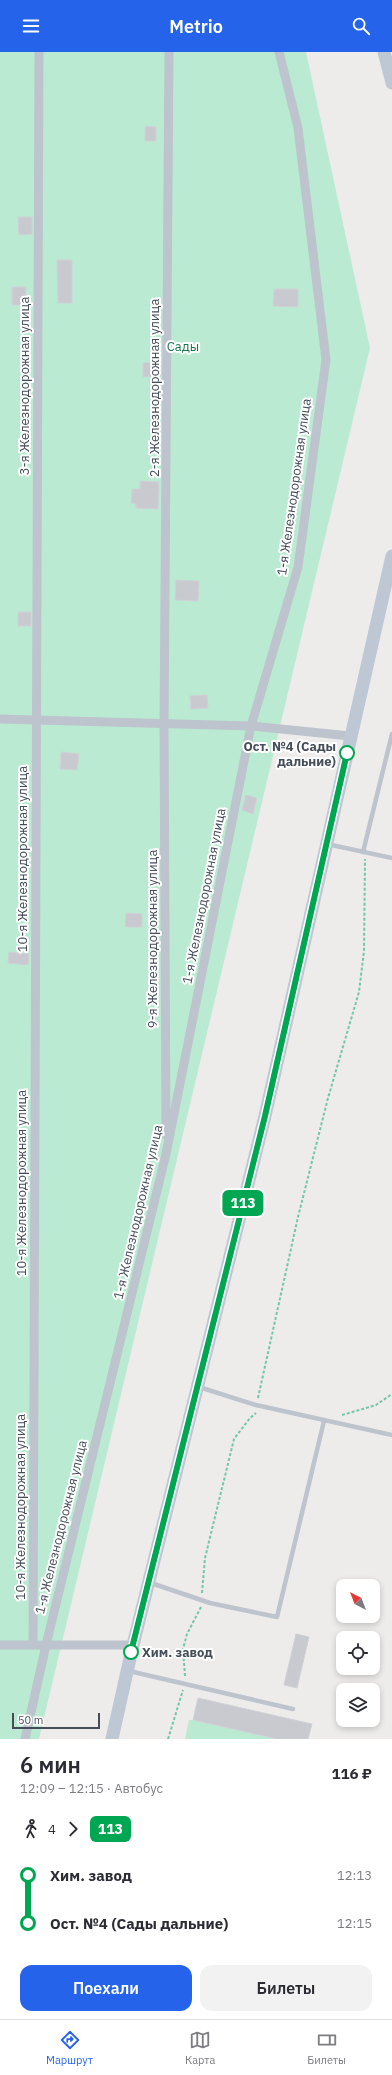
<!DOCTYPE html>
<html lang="ru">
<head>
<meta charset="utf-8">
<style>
	body { margin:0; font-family:"IBM Plex Sans",sans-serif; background:#f2f2f3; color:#2b2b33; height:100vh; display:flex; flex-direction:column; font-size:15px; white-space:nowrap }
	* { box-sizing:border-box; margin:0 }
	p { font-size:13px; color:#7c7c81 }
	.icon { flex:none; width:22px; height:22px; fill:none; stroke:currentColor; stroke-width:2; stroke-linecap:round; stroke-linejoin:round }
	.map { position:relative; height:1687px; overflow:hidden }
	.details { display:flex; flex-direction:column; background:#fff; flex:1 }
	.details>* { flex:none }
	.badge { padding:0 8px; border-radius:6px; font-size:14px; line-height:26px }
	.needle { width:26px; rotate:318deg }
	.controls { position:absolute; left:336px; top:1527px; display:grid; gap:8px }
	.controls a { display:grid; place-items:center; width:44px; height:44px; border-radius:8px; background:#fff; box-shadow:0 2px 6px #0003; font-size:20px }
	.scale { position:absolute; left:12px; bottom:10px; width:88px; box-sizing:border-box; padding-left:4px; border:2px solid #454d58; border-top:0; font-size:11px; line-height:14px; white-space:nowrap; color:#454d58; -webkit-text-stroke:3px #fff; paint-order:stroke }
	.map>.badge { position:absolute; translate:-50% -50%; box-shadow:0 0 0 2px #fff }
	.legs { display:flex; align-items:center; gap:6px; height:44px; padding:0 20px; font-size:13px }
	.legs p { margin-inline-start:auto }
	.headline { display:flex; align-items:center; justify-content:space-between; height:68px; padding:0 20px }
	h1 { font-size:22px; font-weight:600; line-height:30px }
	.action { display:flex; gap:8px; margin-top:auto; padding:8px 20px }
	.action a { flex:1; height:46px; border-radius:12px; background:#2563eb; color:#fff; font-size:16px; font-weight:600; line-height:46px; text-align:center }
	.action a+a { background:#f2f2f3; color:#2b2b33 }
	ul { padding:0 20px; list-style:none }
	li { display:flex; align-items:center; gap:14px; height:48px; font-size:15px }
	li i { display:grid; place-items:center; width:6px; height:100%; margin:0 5px; background:currentColor }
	li i::after { content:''; width:10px; height:10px; margin:-5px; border:3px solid; border-radius:50%; background:#fff }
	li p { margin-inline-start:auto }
	li:first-child i { background:linear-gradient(#0000 50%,currentColor 0) }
	li:last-child i { background:linear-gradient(currentColor 50%,#0000 0) }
	header { display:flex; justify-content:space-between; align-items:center; height:52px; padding:0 20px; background:#2563eb; color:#fff; font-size:18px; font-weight:600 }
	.dock { display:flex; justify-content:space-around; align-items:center; height:56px; border-top:1px solid #e1e1e2; background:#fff; font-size:11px; color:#7c7c81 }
	.dock a { display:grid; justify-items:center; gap:2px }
	.dock .selected { color:#2563eb }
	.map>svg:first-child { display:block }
	.green { fill:#baebd2 }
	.building { fill:#c8cad0; stroke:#cfd1d7 }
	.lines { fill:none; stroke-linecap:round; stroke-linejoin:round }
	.path { stroke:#74c7a6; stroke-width:2; stroke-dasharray:3 2; stroke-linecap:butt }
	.lane { stroke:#bdc4cd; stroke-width:4.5 }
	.street { stroke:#bdc4cd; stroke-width:9 }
	.secondary { stroke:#bec7d4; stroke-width:13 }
	.line-1-casing { stroke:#fff; stroke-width:9 }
	.line-1 { stroke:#00a651; stroke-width:6 }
	.stop-1-dot { fill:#fff; stroke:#00a651; stroke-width:2 }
	.labels { text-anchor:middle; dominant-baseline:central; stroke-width:4; stroke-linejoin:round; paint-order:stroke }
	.park-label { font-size:13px; fill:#1a7450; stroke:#fff }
	.street-label { font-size:13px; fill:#454d58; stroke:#fff }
	.stop-label { font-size:13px; font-weight:bold; fill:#454d58; stroke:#fff; text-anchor:end }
</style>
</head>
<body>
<header><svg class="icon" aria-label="menu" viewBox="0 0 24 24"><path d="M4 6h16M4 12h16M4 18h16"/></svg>Metrio<svg class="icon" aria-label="search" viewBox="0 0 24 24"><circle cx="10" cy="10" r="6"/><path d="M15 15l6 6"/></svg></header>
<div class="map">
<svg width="392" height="1687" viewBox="0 0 392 1687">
	<rect width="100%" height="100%" fill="#eeebeb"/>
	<!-- green -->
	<g class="green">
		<path d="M0,0H306L370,296L39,1687H0Z"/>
		<path d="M189,1668H193L276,1687H185Z"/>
	</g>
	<!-- building -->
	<g class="building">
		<path d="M145,74L156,75V89H145Z"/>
		<path d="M18,165H32V182L19,183Z"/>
		<path d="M57,208H72V251H58Z"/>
		<rect x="12" y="235" width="14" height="18"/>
		<path d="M274,237H298V255L273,254Z"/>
		<path d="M161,310V324L143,325V311Z"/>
		<path d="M140,429L159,430L158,457L136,456V452L131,451L132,437H140Z"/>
		<path d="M176,528L199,529L198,549L175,548Z"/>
		<rect x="18" y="560" width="13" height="14"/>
		<path d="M207,643L208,656L191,657L190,644Z"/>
		<path d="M61,700L79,702L77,718L60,717Z"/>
		<path d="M246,743L257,746L253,762L242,758Z"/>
		<path d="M126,861L142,862V875H125Z"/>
		<path d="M9,900L29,902L28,913L8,911Z"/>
		<path d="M296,1582L309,1585L297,1636L284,1633Z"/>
		<path d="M198,1646L312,1672L308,1687H277L193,1668Z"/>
	</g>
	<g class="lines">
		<!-- path -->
		<g class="path">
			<path d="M258,1346L298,1165L328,1046L359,940L364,899L365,807"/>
			<path d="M342,1363L376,1353L392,1342"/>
			<path d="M202,1541L205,1506L234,1387L250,1366L256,1361"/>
			<path d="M185,1624L183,1597L187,1582L201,1555"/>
			<path d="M168,1687L183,1638"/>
		</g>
		<!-- lane -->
		<g class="lane">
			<path d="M327,792L392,806"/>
			<path d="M363,800L392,682"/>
			<path d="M199,1335L256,1353L392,1383"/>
			<path d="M151,1531L210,1551L277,1565L324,1369"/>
			<path d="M129,1619L293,1657"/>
		</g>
		<!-- street -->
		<g class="street">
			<path d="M0,667L251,674L350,684"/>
			<path d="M166,1083L164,672L169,0"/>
			<path d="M0,1593H133"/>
			<path d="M33,1593L39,0"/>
			<path d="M25,1687L46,1593L166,1102L251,674L298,515L326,308L298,76L279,0"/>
		</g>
		<!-- secondary -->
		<g class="secondary">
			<path d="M384,0L392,31"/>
			<path d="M112,1687L133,1593L265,1064L392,504"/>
		</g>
	</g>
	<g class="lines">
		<defs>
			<path id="line-1" d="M131,1600L265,1064L347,701"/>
		</defs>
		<!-- line-1 casing -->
		<use href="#line-1" class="line-1-casing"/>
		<!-- line-1 -->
		<use href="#line-1" class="line-1"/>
	</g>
	<!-- markers -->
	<g class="stop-1-dot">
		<circle cx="347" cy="701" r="7"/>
		<circle cx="131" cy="1600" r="7"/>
	</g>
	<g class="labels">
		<!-- park labels -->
		<g class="park-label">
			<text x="183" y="294">Сады</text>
		</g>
		<!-- street labels -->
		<g class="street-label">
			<text transform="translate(24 334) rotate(-90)">3-я Железнодорожная улица</text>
			<text transform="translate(154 336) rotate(-90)">2-я Железнодорожная улица</text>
			<text transform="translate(294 435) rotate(-82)">1-я Железнодорожная улица</text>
			<text transform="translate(22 807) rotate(-90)">10-я Железнодорожная улица</text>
			<text transform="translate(204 844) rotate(-79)">1-я Железнодорожная улица</text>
			<text transform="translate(152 887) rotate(-90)">9-я Железнодорожная улица</text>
			<text transform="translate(21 1131) rotate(-90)">10-я Железнодорожная улица</text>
			<text transform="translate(138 1160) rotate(-77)">1-я Железнодорожная улица</text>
			<text transform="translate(20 1455) rotate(-90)">10-я Железнодорожная улица</text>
			<text transform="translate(61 1475) rotate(-76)">1-я Железнодорожная улица</text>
		</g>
		<!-- stop labels -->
		<g class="stop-label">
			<text x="336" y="694">Ост. №4 (Сады<tspan x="336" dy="15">дальние)</tspan></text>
			<text x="142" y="1600" text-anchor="start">Хим. завод</text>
		</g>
	</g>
</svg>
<div class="controls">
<a><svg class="needle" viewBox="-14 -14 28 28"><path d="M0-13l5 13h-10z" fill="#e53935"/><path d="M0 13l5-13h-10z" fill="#7c7c81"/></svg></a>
<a><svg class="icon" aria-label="locate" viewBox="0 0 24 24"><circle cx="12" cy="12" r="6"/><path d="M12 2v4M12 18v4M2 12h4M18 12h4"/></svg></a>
<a><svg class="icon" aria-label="layers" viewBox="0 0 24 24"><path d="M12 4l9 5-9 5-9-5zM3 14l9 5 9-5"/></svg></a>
</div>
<div class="scale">50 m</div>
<b class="badge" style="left:243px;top:1151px;background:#00a651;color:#fff">113</b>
</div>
<section class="details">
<div class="headline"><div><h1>6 мин</h1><p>12:09 – 12:15 · Автобус</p></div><b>116 ₽</b></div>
<div class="legs"><svg class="icon" aria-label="walk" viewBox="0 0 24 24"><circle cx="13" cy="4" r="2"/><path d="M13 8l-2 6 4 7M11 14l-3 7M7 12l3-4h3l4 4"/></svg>4<svg class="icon" aria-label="forward" viewBox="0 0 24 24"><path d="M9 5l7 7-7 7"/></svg><b class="badge" style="background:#00a651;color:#fff">113</b></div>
<ul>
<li><i style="color:#00a651"></i><b>Хим. завод</b><p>12:13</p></li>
<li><i style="color:#00a651"></i><b>Ост. №4 (Сады дальние)</b><p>12:15</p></li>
</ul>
<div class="action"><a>Поехали</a><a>Билеты</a></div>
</section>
<nav class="dock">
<a class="selected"><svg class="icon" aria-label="directions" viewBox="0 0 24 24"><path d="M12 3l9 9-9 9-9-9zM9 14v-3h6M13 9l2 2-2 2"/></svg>Маршрут</a>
<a><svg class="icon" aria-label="map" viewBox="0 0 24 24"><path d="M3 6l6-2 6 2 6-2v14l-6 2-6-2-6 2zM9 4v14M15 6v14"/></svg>Карта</a>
<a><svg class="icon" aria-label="tickets" viewBox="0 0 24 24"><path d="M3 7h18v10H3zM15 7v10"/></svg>Билеты</a>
</nav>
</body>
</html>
